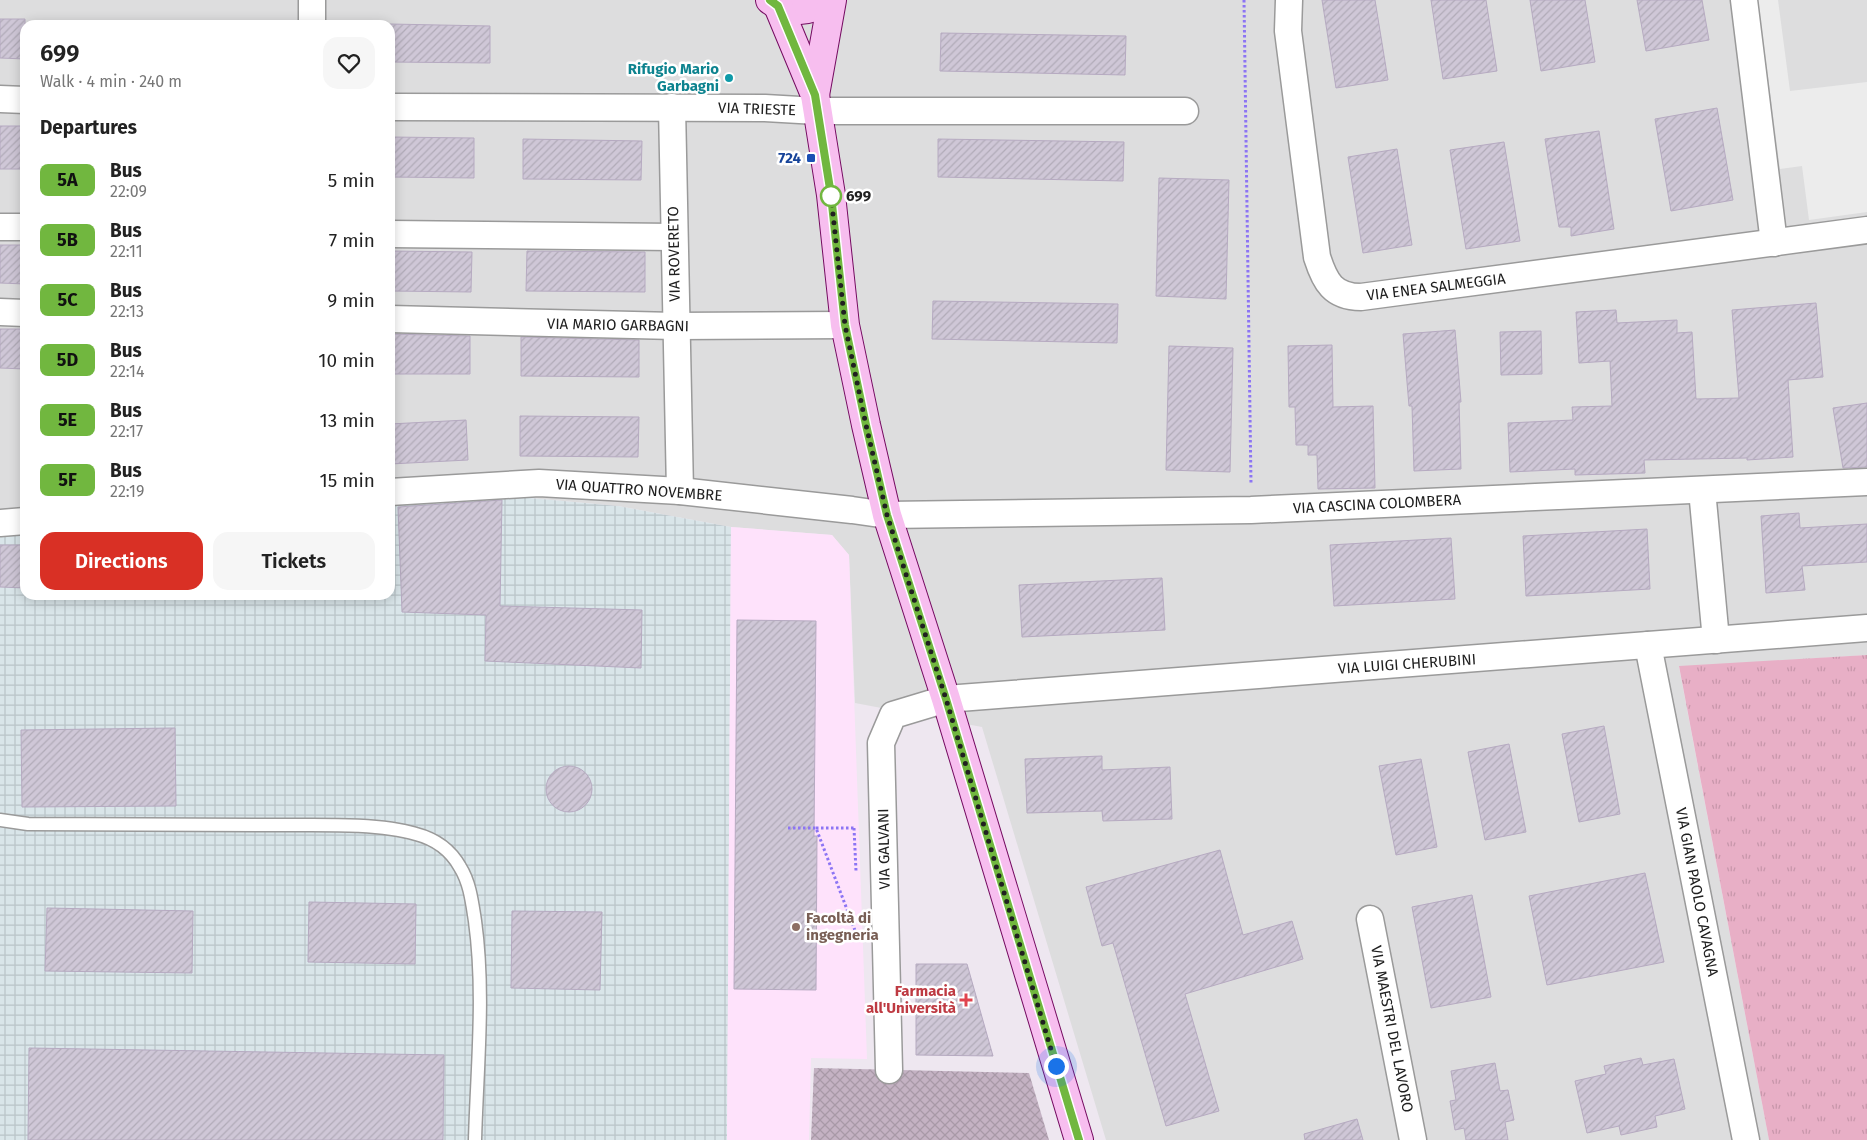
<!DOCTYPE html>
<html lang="en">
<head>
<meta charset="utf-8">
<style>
	body { margin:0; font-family:"Fira Sans",sans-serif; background:#f6f6f6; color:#222; height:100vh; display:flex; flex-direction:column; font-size:19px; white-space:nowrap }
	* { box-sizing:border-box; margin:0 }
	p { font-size:16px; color:#767676 }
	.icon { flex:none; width:28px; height:28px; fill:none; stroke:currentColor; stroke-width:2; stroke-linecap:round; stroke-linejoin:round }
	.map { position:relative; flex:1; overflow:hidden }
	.details { position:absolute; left:20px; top:20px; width:375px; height:580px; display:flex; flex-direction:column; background:#fff; border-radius:15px; box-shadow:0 2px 12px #0003 }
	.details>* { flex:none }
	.badge { padding:0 10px; border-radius:8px; font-size:18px; line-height:32px }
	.you { position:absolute; width:25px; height:25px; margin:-12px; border:4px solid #fff; border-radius:50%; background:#1a73e8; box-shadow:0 0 0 8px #1a73e833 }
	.map>.badge { position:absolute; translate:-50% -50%; box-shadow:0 0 0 2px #fff }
	h2 { padding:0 20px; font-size:19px; line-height:45px }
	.round { display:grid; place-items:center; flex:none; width:52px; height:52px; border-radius:15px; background:#f6f6f6 }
	.headline { display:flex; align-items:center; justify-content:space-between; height:85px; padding:0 20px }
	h1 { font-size:24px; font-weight:600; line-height:38px }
	.cta { display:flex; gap:10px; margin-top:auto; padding:10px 20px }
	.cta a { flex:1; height:58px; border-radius:15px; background:#d93025; color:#fff; font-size:20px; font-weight:600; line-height:58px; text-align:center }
	.cta a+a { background:#f6f6f6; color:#222 }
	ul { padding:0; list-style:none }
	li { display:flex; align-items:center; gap:15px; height:60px; padding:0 20px }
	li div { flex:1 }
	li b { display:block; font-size:19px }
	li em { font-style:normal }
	li .badge { min-width:55px; font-weight:700; text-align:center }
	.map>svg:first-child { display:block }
	.residential { fill:#ddddde }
	.industrial { fill:url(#industrial-grid) }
	.education { fill:#fee2fb }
	.construction { fill:url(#construction-cross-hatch) }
	.grass { fill:url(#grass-tufts) }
	.parking { fill:#ececec }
	.building { fill:url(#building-hatch); stroke:#b6aac1 }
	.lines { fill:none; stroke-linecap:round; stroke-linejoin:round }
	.lane-casing { stroke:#9a9a9a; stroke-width:15 }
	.street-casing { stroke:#9a9a9a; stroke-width:29 }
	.secondary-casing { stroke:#740a60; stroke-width:30 }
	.path { stroke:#8c74f4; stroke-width:3; stroke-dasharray:2.5 2.5; stroke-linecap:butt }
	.lane { stroke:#fff; stroke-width:12 }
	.street { stroke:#fff; stroke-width:26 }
	.secondary { stroke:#f7beef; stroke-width:28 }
	.line-casing { stroke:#fff; stroke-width:11 }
	.line { stroke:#71b73f; stroke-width:8 }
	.walk { stroke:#202020; stroke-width:5; stroke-dasharray:0 9 }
	.culture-dot { fill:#0f9aa8; stroke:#fff; stroke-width:2 }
	.transit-dot { fill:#1a4fb4; stroke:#fff; stroke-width:2 }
	.stop-dot { fill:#fff; stroke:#71b73f; stroke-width:2.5 }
	.education-dot { fill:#8d6e63; stroke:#fff; stroke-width:2 }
	.health-dot { fill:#e0444e; stroke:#fff; stroke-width:2 }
	.labels { text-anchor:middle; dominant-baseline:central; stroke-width:5; stroke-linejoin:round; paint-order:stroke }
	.culture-label { font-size:15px; font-weight:bold; fill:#0d838f; stroke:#fff; text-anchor:end }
	.street-label { font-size:15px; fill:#202020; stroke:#fff }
	.transit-label { font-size:15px; font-weight:bold; fill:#164399; stroke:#fff; text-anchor:end }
	.stop-label { font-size:15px; font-weight:bold; fill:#202020; stroke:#fff; text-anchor:start }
	.education-label { font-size:15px; font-weight:bold; fill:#785e54; stroke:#fff; text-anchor:start }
	.health-label { font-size:15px; font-weight:bold; fill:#be3a42; stroke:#fff; text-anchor:end }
</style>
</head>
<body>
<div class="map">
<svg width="1867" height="1140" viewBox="0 0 1867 1140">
	<defs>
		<pattern id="industrial-grid" width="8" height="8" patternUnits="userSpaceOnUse" patternTransform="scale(1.25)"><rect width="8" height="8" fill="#d9e5e9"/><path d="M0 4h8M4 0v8" fill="none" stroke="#bac4c8"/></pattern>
		<pattern id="construction-cross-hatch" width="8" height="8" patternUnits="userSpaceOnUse" patternTransform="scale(1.25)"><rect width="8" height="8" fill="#c4b2c3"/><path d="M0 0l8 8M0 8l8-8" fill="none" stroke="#a899a7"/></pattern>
		<pattern id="grass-tufts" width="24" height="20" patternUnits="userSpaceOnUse" patternTransform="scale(1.25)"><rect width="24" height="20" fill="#e8afc6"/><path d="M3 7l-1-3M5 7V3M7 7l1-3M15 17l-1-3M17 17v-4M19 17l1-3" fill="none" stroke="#c796aa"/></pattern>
		<pattern id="building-hatch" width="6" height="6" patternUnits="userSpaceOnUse" patternTransform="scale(1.25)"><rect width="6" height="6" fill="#cfc7d7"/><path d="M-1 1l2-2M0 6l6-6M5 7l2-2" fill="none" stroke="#b1abb8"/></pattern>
	</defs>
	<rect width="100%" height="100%" fill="#eee7f0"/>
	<!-- residential -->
	<path class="residential" d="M0,0H1867V655L1679,667L1769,1140H1106L982,727L855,703L849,555L832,535L731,527L618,506L487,494L390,504V25H25V530L0,531Z"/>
	<!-- industrial -->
	<path class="industrial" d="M487,494L618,506L731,527L727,1140H0V531L25,530V595H390V504Z"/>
	<!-- education -->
	<path class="education" d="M731,527L832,535L849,555L867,1059L811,1058L809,1140H727Z"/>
	<!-- construction -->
	<path class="construction" d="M814,1068L1029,1073L1049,1140H811Z"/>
	<!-- grass -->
	<path class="grass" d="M1867,655V1140H1769L1679,666Z"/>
	<!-- parking -->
	<path class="parking" d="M1758,0H1778L1790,91L1867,82V212L1809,220L1802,166L1780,169Z"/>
	<!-- building -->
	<g class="building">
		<path d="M1322,0H1375L1388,80L1336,88Z"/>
		<path d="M1431,0H1486L1497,71L1443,79Z"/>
		<path d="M1530,0H1585L1595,62L1541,71Z"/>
		<path d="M1637,0H1702L1709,40L1646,51Z"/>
		<path d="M0,19H25V59L0,58Z"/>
		<path d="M390,24L490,26V63L390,62Z"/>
		<path d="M941,33L1126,36L1125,75L940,71Z"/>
		<path d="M1717,108L1733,200L1671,211L1655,119Z"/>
		<rect x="0" y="126" width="25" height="43"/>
		<path d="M1599,131L1614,229L1571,236V227H1559L1545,139Z"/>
		<path d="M390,137L474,138V178L390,177Z"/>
		<path d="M523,139L642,141L641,180L523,179Z"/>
		<path d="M938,139L1124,142L1123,181L938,177Z"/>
		<path d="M1504,142L1520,241L1466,249L1450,150Z"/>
		<path d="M1397,149L1412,245L1363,253L1348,157Z"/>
		<path d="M1159,178L1229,180L1226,299L1156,296Z"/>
		<path d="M0,245H25V284L0,283Z"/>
		<path d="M390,251L472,252L471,292L390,291Z"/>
		<path d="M527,251L645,252V292L526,291Z"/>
		<path d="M933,301L1118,304L1117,343L932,339Z"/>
		<path d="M1816,303L1823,377L1788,380L1793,457L1747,460V458L1644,460L1645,473L1575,475V469L1510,472L1508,423L1573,420L1572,407L1612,406L1610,361L1579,363L1576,312L1616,310L1617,323L1677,320V333L1692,332L1696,399L1739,398L1732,310Z"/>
		<path d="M0,329H25V369L0,368Z"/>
		<path d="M1455,330L1461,402H1459L1461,469L1414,471L1412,406H1409L1403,334Z"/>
		<path d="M1541,331L1542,374L1501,375L1500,332Z"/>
		<path d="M390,334L470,336V374H390Z"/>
		<path d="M521,337L639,340V377L521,376Z"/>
		<path d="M1332,345L1333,407L1373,406L1375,488L1318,489L1317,455H1308V445H1296L1295,407H1289L1288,346Z"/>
		<path d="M1169,346L1233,348L1230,472L1166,470Z"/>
		<path d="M1867,403V467L1843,468L1833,408Z"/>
		<path d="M520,416L639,417L638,457L520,456Z"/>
		<path d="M466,420L468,460L390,464V424Z"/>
		<path d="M502,500L500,606L642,610L641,668L485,661L486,615L402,612L398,507Z"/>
		<path d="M1799,513L1800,528L1867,524V562L1802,566L1805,590L1766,593L1761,516Z"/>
		<path d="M1647,529L1650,589L1526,596L1523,536Z"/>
		<path d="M1451,538L1455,599L1334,606L1330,545Z"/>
		<path d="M0,545H25V588L0,587Z"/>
		<path d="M1162,578L1165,630L1022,637L1019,585Z"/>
		<path d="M737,620L816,621L814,836H817L816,990L734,989Z"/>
		<path d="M1604,726L1620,814L1579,822L1562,734Z"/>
		<path d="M175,728L176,806L22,807L21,730Z"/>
		<path d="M1509,744L1526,832L1485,840L1468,752Z"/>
		<path d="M1102,756V770L1170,767L1172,819L1103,821L1102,811L1027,813L1025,759Z"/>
		<path d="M1421,759L1437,847L1396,855L1379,766Z"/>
		<circle cx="569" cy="789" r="23"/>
		<path d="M1220,850L1243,935L1292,921L1303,959L1185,994L1219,1111L1166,1126L1113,943L1102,946L1086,887Z"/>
		<path d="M1645,873L1664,962L1547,985L1529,896Z"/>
		<path d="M1472,895L1491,997L1431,1008L1412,907Z"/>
		<path d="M309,902L416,904L415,964L308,962Z"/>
		<path d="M47,908L193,911L192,973L45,971Z"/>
		<path d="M512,911L602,912L600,990L511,988Z"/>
		<path d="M916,964H967L993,1056L916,1055Z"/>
		<path d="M29,1048L444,1055L443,1140H28Z"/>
		<path d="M1641,1058L1643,1065L1674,1059L1685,1109L1655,1116L1657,1127L1621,1135L1619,1126L1587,1133L1575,1081L1606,1074L1604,1066Z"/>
		<path d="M1495,1063L1500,1091L1508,1090L1514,1120L1505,1122L1508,1140H1466L1464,1128L1455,1130L1450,1101L1456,1100L1451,1071Z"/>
		<path d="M1357,1119L1363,1140H1305L1304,1134Z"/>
	</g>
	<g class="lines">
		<defs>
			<path id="lane" d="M0,820L28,824C112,824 196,824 281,825C320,825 379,823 416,834C435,839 450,849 460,867C470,883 472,902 475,921C485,993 477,1068 475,1140"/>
			<g id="street">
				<path d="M1289,0L1288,31L1317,257C1325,282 1333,297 1361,297L1867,230"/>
				<path d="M1744,0L1774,243"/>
				<path d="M312,25V0"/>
				<path d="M0,99L25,100"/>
				<path d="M390,107L765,108L817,111H1185"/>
				<path d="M672,107L680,491"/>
				<path d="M0,227H25"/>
				<path d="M390,234L674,237"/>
				<path d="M0,312L25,313"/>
				<path d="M390,319L675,326L845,325"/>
				<path d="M1702,490L1716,640"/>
				<path d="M390,492L539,483L680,491L852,510L887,515L1251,510L1867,482"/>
				<path d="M0,523L25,521"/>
				<path d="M1648,645L1746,1140"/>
				<path d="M1370,919L1413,1140"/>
				<path d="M889,1070L881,743L893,715L946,699L1867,628"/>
			</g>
			<g id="secondary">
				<path d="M770,0C786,13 809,14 826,0"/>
				<path d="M778,6L815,95L831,195L845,325L866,425L887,515L946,699L1079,1140"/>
				<path d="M815,95L832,0"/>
			</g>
		</defs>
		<!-- lane casing -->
		<use href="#lane" class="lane-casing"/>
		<!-- street casing -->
		<use href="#street" class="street-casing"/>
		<!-- secondary casing -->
		<use href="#secondary" class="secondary-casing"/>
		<!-- path -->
		<g class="path">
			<path d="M1244,0L1251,484"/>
			<path d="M788,828H816L859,941"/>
			<path d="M816,828H856"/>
			<path d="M854,828L856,871"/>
		</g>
		<!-- lane -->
		<use href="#lane" class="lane"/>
		<!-- street -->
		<use href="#street" class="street"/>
		<!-- secondary -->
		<use href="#secondary" class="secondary"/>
	</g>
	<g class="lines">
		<defs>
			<path id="line" d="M770,0L778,6L815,95L831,195L845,325L866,425L887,515L946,699L1079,1140"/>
		</defs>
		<!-- line casing -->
		<use href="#line" class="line-casing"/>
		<!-- line -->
		<use href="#line" class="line"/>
		<!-- walk -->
		<path class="walk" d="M831,196L845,325L866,425L887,515L946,699L1056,1066"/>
	</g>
	<!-- markers -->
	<circle class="culture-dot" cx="729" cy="78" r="5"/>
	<rect class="transit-dot" x="806" y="153" width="10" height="10" rx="2.5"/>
	<circle class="stop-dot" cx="831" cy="196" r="10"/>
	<circle class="education-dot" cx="796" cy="927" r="5"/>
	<path class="health-dot" d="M963.5 992.5h5v5h5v5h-5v5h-5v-5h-5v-5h5z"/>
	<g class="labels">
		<!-- culture labels -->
		<g class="culture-label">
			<text x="719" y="69">Rifugio Mario<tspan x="719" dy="17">Garbagni</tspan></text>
		</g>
		<!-- street labels -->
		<g class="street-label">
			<text transform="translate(757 109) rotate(2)">VIA TRIESTE</text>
			<text transform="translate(674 254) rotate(-91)">VIA ROVERETO</text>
			<text transform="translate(1436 287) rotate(-7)">VIA ENEA SALMEGGIA</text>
			<text transform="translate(618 325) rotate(1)">VIA MARIO GARBAGNI</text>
			<text transform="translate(639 490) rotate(4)">VIA QUATTRO NOVEMBRE</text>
			<text transform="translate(1377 504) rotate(-3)">VIA CASCINA COLOMBERA</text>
			<text transform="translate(1407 664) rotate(-4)">VIA LUIGI CHERUBINI</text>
			<text transform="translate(884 849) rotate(-91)">VIA GALVANI</text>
			<text transform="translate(1697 892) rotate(79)">VIA GIAN PAOLO CAVAGNA</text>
			<text transform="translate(1392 1029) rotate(79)">VIA MAESTRI DEL LAVORO</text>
		</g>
		<!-- transit labels -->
		<g class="transit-label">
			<text x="801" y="158">724</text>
		</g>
		<!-- stop labels -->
		<g class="stop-label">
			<text x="846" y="196">699</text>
		</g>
		<!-- education labels -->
		<g class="education-label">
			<text x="806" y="918">Facoltà di<tspan x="806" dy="17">ingegneria</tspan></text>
		</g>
		<!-- health labels -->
		<g class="health-label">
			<text x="956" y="991">Farmacia<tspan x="956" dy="17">all'Università</tspan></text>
		</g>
	</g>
</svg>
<div class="you" style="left:1056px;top:1066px"></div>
<section class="details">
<div class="headline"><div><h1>699</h1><p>Walk · 4 min · 240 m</p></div><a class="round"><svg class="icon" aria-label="heart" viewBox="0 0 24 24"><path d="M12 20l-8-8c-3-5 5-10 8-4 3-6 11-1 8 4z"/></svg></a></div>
<h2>Departures</h2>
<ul>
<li><span class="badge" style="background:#71b73f;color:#111">5A</span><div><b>Bus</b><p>22:09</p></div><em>5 min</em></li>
<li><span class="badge" style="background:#71b73f;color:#111">5B</span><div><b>Bus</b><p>22:11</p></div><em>7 min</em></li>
<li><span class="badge" style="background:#71b73f;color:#111">5C</span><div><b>Bus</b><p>22:13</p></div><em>9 min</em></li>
<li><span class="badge" style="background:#71b73f;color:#111">5D</span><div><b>Bus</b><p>22:14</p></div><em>10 min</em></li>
<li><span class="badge" style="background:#71b73f;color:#111">5E</span><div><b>Bus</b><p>22:17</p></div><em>13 min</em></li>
<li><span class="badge" style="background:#71b73f;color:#111">5F</span><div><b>Bus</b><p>22:19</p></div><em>15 min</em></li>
</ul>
<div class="cta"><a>Directions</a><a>Tickets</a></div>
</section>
</div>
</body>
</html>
